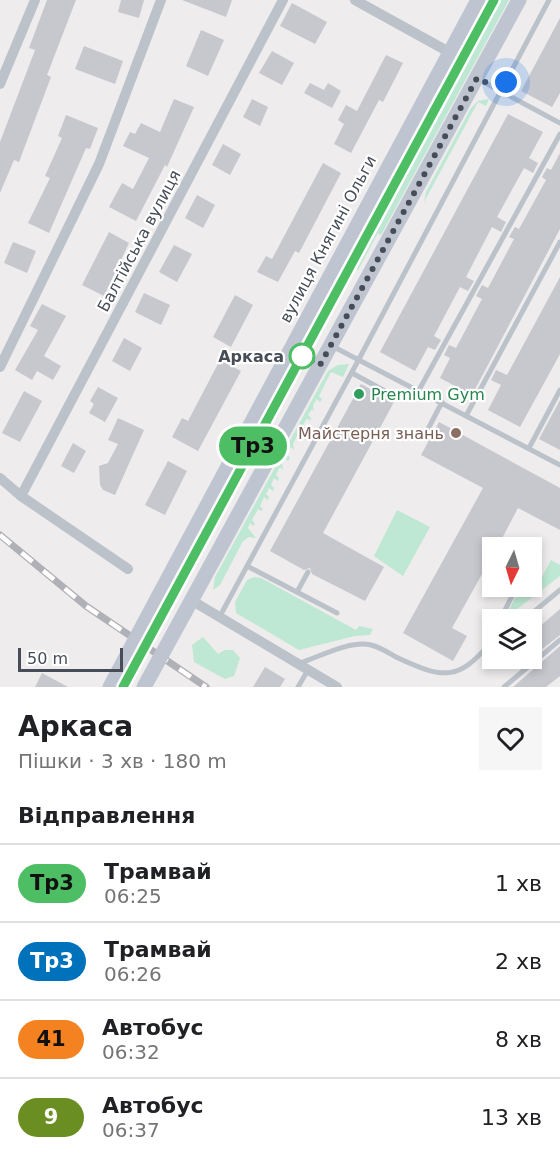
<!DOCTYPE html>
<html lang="uk">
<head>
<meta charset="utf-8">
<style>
	body { margin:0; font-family:"DejaVu Sans",sans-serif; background:#f6f6f6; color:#202124; height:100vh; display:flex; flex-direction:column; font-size:22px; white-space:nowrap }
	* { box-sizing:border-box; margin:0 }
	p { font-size:20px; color:#757577 }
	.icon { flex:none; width:33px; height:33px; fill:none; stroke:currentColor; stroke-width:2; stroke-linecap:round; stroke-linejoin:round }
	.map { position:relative; height:687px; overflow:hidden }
	.sheet { display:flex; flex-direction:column; background:#fff; flex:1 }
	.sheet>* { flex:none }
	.badge { padding:0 12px; border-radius:20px; font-size:21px; line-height:39px }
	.needle { width:39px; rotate:185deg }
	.tools { position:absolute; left:482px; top:537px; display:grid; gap:12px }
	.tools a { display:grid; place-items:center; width:60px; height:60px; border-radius:0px; background:#fff; box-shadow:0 3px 9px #0003; font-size:30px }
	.scale { position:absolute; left:18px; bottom:15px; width:105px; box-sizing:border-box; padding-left:6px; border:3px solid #474d57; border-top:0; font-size:16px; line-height:21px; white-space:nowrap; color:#474d57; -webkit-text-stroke:4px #fff; paint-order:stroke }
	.you { position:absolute; width:30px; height:30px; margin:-15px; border:4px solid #fff; border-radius:50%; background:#1a73e8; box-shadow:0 0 0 9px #1a73e833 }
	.map>.badge { position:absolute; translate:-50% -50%; box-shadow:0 0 0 3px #fff }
	h2 { padding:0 18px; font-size:22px; line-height:54px }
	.round { display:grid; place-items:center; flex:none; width:63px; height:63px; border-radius:0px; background:#f6f6f6 }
	.head { display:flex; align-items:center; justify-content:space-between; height:102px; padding:0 18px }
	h1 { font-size:28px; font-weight:600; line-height:45px }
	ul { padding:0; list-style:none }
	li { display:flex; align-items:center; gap:18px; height:78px; padding:0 18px; border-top:2px solid #e0e0e0 }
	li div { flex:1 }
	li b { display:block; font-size:22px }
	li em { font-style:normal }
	li .badge { min-width:66px; font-weight:700; text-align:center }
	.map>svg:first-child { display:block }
	.green { fill:#bee8d3 }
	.building { fill:#c7c8ce }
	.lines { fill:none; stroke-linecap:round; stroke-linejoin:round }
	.lane { stroke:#bcc2ca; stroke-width:5 }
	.street { stroke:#bcc2ca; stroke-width:10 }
	.secondary { stroke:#bec5d1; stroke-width:15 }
	.tram { stroke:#afb1b6; stroke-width:1.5 }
	.rail-casing { stroke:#afb1b6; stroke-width:7 }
	.rail { stroke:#fff; stroke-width:4.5; stroke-dasharray:14; stroke-linecap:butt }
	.secondary-bridge { stroke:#bec5d1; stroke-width:15 }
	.line-casing { stroke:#fff; stroke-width:14 }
	.line { stroke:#4dbe63; stroke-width:9 }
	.walk { stroke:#474d57; stroke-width:6; stroke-dasharray:0 10.8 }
	.stop-dot { fill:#fff; stroke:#4dbe63; stroke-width:3 }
	.leisure-dot { fill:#2e9e5b; stroke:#fff; stroke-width:2 }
	.education-dot { fill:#8d6e63; stroke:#fff; stroke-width:2 }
	.labels { text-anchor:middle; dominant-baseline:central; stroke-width:4.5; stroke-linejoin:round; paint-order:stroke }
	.street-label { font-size:16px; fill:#474d57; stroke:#fff }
	.stop-label { font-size:16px; font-weight:bold; fill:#474d57; stroke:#fff; text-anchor:end }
	.leisure-label { font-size:16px; fill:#27864d; stroke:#fff; text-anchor:start }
	.education-label { font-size:16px; fill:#785e54; stroke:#fff; text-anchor:end }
</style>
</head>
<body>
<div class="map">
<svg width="560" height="687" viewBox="0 0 560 687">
	<rect width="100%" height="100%" fill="#eeecec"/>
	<!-- green -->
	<g class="green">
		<path d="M486,0H509L381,235L378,233L358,270L346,260Z"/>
		<path d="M489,99L486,106L478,102L424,202L426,192L471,108L478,101Z"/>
		<path d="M349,364L343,377L331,372L319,396L322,399L320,402L317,399L313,405L314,411L312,409L308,415L311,418L310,421L307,418L303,425L306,428L305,431L301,428L293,444L294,450L291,447L287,454L290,458L288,461L285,458L282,464L283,470L280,467L276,475L279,478L278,481L274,478L271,485L274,488L273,491L269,488L266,494L269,497L268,500L264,497L260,506L263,509L261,511L258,509L252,520L255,524L253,526L250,523L248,528L256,538L249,537L243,541L220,585L213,590L215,577L328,371L338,365Z"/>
		<path d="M397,510L430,527L403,576L374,556Z"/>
		<path d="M551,560L560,565V576L504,619L521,587L531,586V579L539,583Z"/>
		<path d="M254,577L261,578L356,630L359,626L373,629L370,635L355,636L299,650L236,613L235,602L247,580Z"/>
		<path d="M203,637L218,654L225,650H233L240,658L234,676L225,679L194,662L192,645Z"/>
	</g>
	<!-- building -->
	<g class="building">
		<path d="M47,0H76L47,75L51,77L19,162L14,160L0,193V142L35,50L29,48Z"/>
		<path d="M121,0H144L139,18L118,12Z"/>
		<path d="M182,0H232L226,17Z"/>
		<path d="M292,3L327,22L315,44L280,26Z"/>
		<path d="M560,18V93L552,107L521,91Z"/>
		<path d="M201,30L224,40L208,76L186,66Z"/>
		<path d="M84,46L123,61L115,84L75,69Z"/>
		<path d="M272,51L294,63L282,85L259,73Z"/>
		<path d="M386,55L403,63L383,102L379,100L351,153L334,144L344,124L338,120L346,105L357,111Z"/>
		<path d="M310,83L324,90L328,83L341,91L332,108L304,93Z"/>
		<path d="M174,99L194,107L167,167L165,165L136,221L109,207L122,183L133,189L149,158L123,146L130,132L135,134L141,123L160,132Z"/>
		<path d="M252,99L268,107L260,126L243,117Z"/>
		<path d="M508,114L543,132L529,158L538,163L533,173L524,168L497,217L506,222L501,232L492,227L466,277L474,281L468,291L460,287L434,336L441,340L435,350L428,347L415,371L380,352Z"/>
		<path d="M66,115L98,128L90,149L86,148L49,233L28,223L50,178L45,176L62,138L58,136Z"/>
		<path d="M223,144L241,154L230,175L212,165Z"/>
		<path d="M560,153V229L472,395L440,378L450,358L444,355L449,345L456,348L482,299L476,296L482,285L488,288L514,239L509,237L515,227L519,229L546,180L542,177L547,168L551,170Z"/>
		<path d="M323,163L341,173L299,253L295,251L278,282L257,272L266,256L272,259Z"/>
		<path d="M197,195L215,205L203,228L185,218Z"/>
		<path d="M109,232L129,243L104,296L82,285Z"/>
		<path d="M13,242L36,251L27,273L4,263Z"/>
		<path d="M174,245L192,254L177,282L159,272Z"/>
		<path d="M560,277V354L520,427L488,410L501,385L491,380L496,370L507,375Z"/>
		<path d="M144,293L170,305L161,325L135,312Z"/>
		<path d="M235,295L253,305L231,347L213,337Z"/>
		<path d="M42,304L66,316L44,356L61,366L53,380L37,371L32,380L15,370L38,330L30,326Z"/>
		<path d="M124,338L142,348L130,371L112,361Z"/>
		<path d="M220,360L241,371L198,451L172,437L182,418L188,421Z"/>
		<path d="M361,384L394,402L323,533L384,567L365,601L312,574L310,568L304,570L270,551Z"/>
		<path d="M98,387L118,398L105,422L89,413L94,404L90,401Z"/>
		<path d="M24,391L42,401L20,442L2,433Z"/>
		<path d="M560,400V450L539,439Z"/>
		<path d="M118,418L144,430L115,495L103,490L100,485L99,466L108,463L118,444L108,440Z"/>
		<path d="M439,422L560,488V530L518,508L497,548H492V556L452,628L467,636L453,661L403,633L483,488L421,455Z"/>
		<path d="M73,443L86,451L74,473L61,466Z"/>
		<path d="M168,461L187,471L165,515L145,505Z"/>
		<path d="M560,609V635L531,658V634Z"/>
		<path d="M560,646V676L546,687H513Z"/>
		<path d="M265,667L285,679L280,687H253Z"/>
		<path d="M42,673L68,687H35Z"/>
	</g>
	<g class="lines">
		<!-- lane -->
		<g class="lane">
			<path d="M478,79L560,123"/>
			<path d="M332,346L560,465"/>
			<path d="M352,373L396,397"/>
			<path d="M419,390L560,134"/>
			<path d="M467,414L560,242"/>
			<path d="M427,431L442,402"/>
			<path d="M529,448L560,390"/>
			<path d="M531,561L535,555"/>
			<path d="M247,566L337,613"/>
			<path d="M297,592L308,572"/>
			<path d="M220,616L359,359L549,0"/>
			<path d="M500,620L517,586"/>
			<path d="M524,620L560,590"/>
			<path d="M300,663C319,657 350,640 371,645C380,647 389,653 396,657C443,679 458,682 492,641"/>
			<path d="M298,687L308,670"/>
			<path d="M504,687L560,640"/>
		</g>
		<!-- street -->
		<g class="street">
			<path d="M355,0L449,52"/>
			<path d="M0,84L35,0"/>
			<path d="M0,367L99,164L161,0"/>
			<path d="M0,478L21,496L128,569"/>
			<path d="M21,496L283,0"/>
			<path d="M191,600L337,687"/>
		</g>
		<!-- secondary -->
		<g class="secondary">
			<path d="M158,597L478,0"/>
			<path d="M184,614L519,0"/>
		</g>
		<!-- tram -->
		<path class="tram" d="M123,687L494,0"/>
		<defs>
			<path id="rail" d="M0,535L86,606L206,687"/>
		</defs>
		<!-- rail casing -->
		<use href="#rail" class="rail-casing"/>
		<!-- rail -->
		<use href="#rail" class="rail"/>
		<!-- secondary-bridge -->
		<g class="secondary-bridge">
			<path d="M110,687L158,597"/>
			<path d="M144,687L184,614"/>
		</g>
	</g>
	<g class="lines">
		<defs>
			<path id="line" d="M123,687L494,0"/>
		</defs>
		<!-- line casing -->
		<use href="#line" class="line-casing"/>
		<!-- line -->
		<use href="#line" class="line"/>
		<!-- walk -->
		<path class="walk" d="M302,356L320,365L477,78L501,90L506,82"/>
	</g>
	<!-- markers -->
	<circle class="stop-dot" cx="302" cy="356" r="12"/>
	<circle class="leisure-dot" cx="359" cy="394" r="6"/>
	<circle class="education-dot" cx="456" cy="433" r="6"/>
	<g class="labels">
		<!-- street labels -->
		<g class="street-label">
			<text transform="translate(328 239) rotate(-62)">вулиця Княгині Ольги</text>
			<text transform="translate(139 241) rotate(-62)">Балтійська вулиця</text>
		</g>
		<!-- stop labels -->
		<g class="stop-label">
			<text x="284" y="356">Аркаса</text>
		</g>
		<!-- leisure labels -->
		<g class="leisure-label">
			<text x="371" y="394">Premium Gym</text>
		</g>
		<!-- education labels -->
		<g class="education-label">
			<text x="444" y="433">Майстерня знань</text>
		</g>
	</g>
</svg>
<div class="tools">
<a><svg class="needle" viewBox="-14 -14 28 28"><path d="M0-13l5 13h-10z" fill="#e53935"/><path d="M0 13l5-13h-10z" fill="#757577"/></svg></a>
<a><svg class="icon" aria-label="layers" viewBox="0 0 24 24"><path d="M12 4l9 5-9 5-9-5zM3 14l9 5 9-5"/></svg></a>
</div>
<div class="scale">50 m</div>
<div class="you" style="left:506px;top:82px"></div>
<b class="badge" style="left:253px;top:446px;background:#4dbe63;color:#111">Тр3</b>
</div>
<section class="sheet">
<div class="head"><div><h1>Аркаса</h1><p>Пішки · 3 хв · 180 m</p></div><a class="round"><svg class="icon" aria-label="heart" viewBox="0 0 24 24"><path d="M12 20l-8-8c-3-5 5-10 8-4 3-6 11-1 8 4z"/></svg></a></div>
<h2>Відправлення</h2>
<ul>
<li><span class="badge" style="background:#4dbe63;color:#111">Тр3</span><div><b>Трамвай</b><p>06:25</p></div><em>1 хв</em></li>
<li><span class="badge" style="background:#0072bc;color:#fff">Тр3</span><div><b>Трамвай</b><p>06:26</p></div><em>2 хв</em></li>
<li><span class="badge" style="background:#f58220;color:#111">41</span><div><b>Автобус</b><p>06:32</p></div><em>8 хв</em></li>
<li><span class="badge" style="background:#6b8e23;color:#fff">9</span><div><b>Автобус</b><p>06:37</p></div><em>13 хв</em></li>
</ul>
</section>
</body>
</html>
